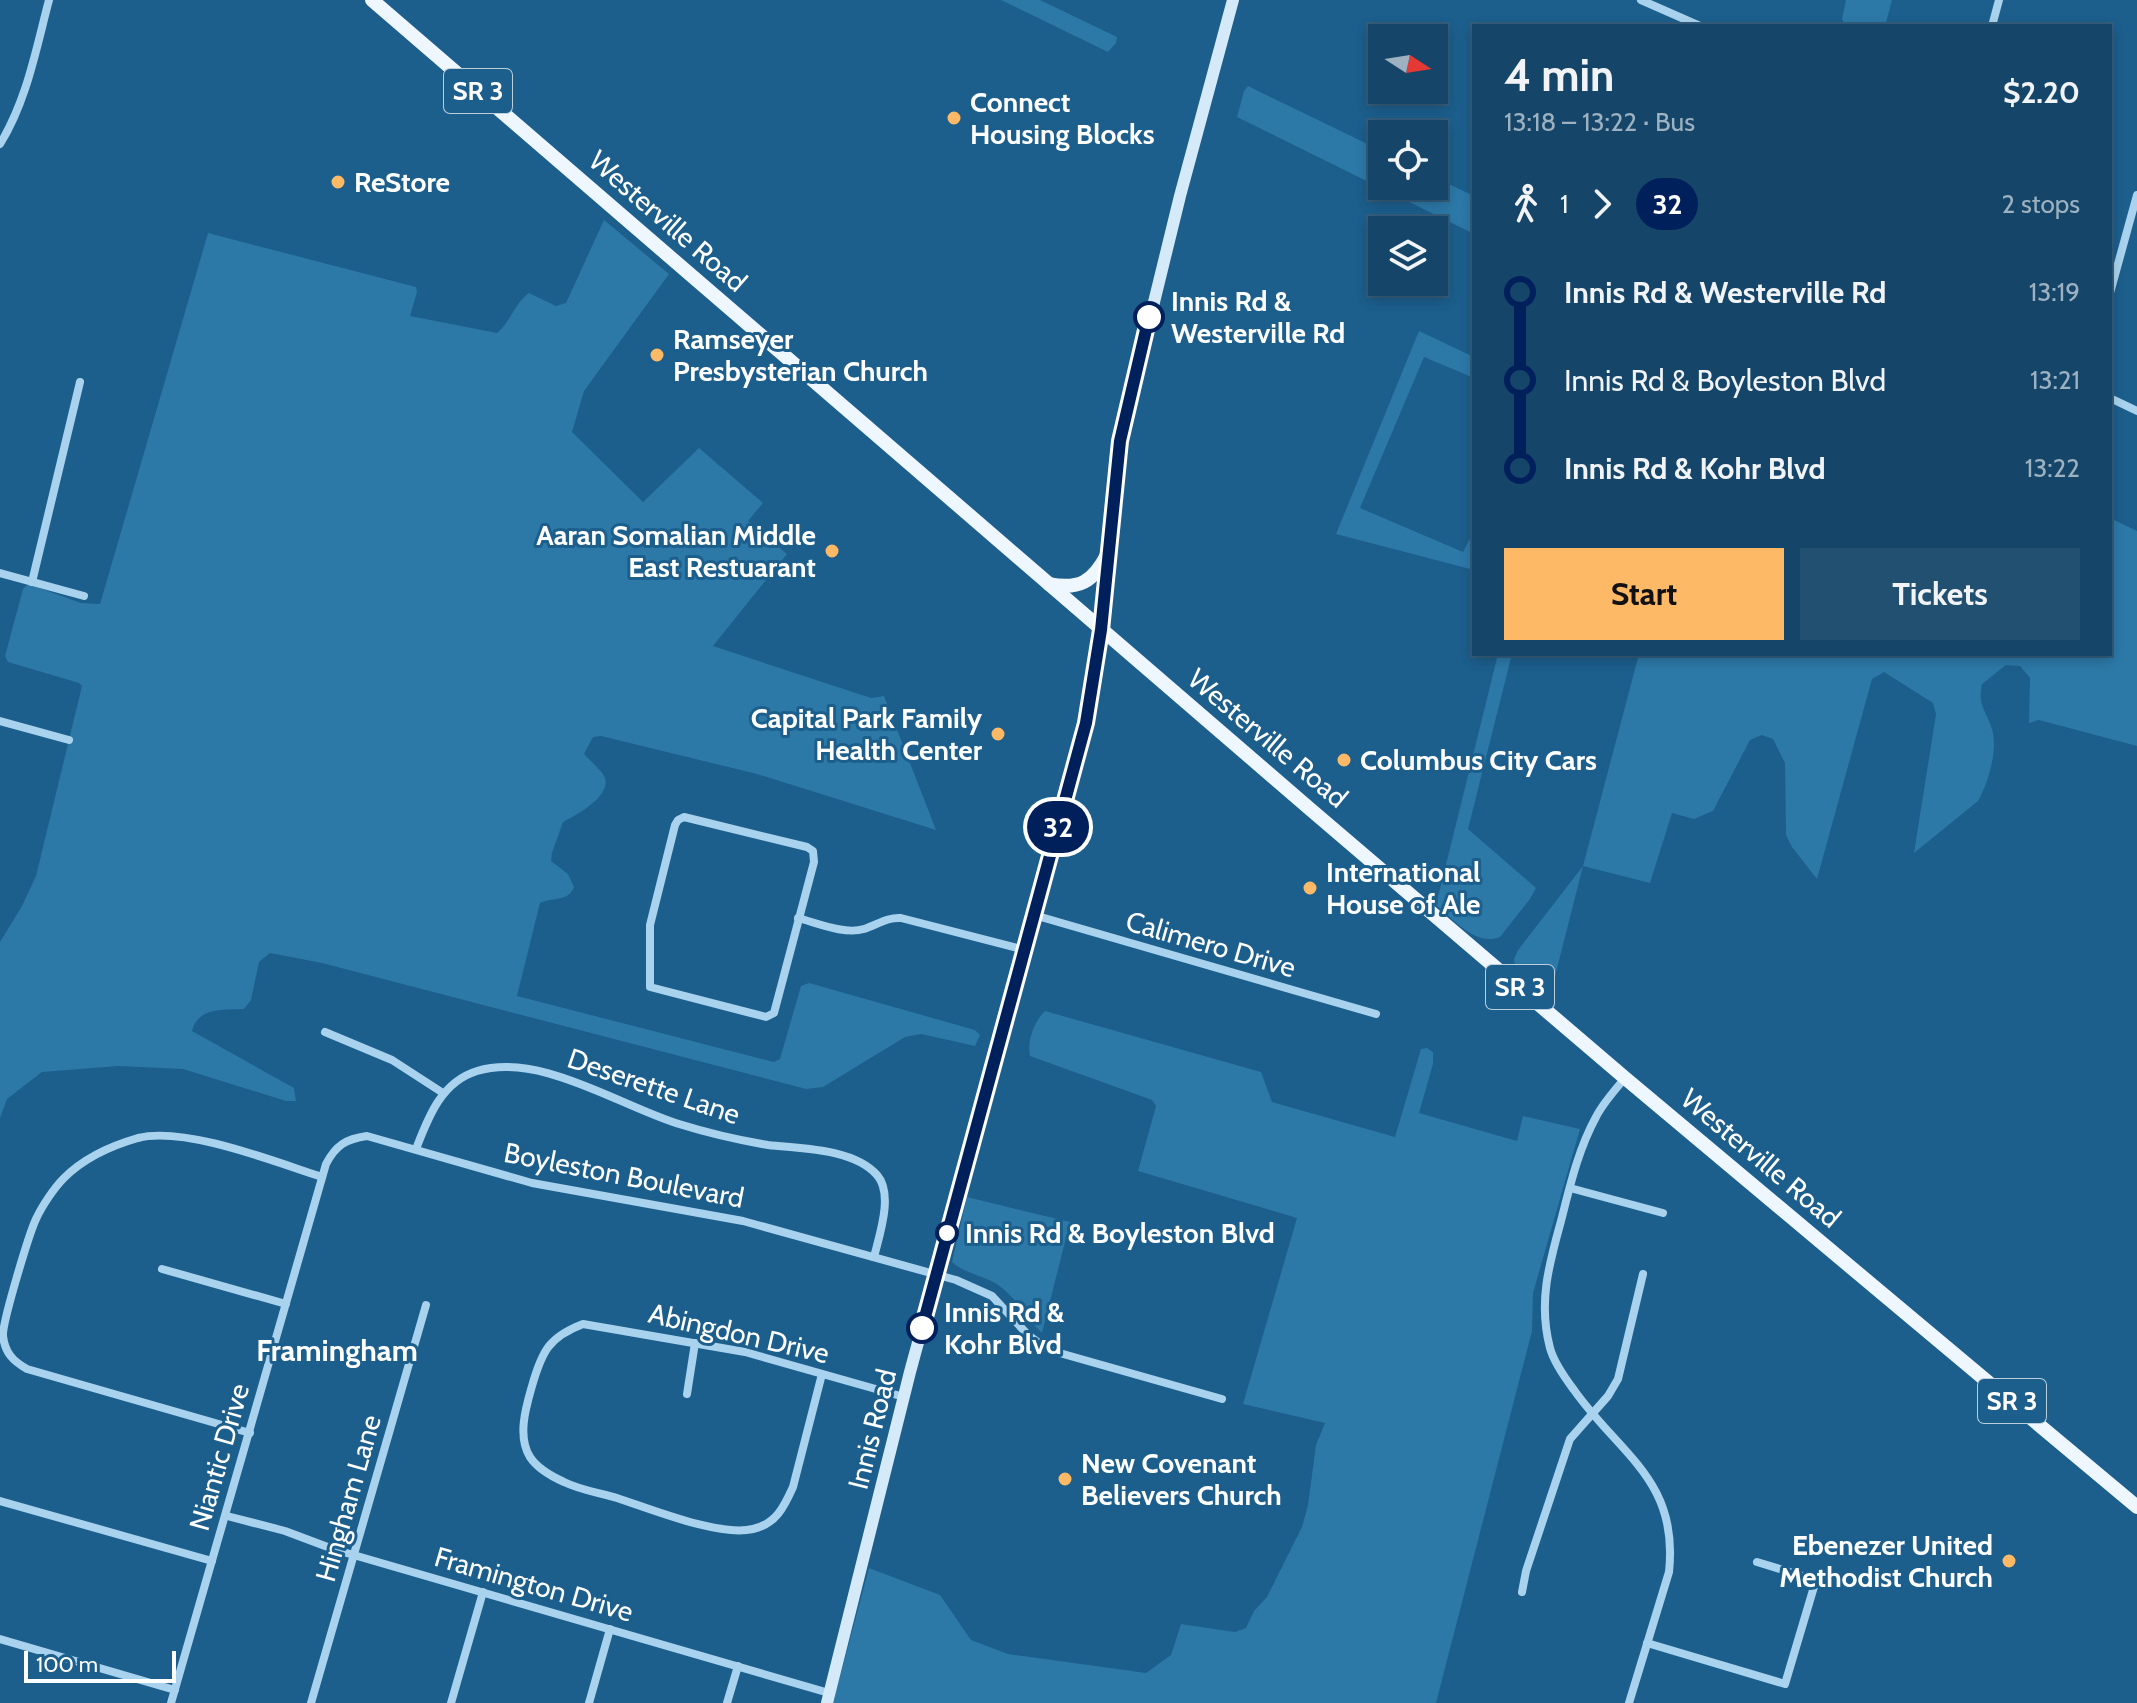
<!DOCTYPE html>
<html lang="en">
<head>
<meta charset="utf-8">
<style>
	body { margin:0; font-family:Cabin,sans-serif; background:#225071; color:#f1f3f6; height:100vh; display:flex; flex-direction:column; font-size:30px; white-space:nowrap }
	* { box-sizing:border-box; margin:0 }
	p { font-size:26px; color:#9db1c0 }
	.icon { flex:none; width:44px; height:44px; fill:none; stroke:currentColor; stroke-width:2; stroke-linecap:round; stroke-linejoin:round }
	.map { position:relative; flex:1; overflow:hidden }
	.sheet { position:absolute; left:1472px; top:24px; width:640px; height:632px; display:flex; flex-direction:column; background:#154669; border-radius:0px; box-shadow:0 4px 12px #0003,0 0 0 2px #345e7d }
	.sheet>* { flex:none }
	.badge { padding:0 16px; border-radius:26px; font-size:28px; line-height:52px }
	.needle { width:52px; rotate:102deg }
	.tools { position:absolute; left:1368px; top:24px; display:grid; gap:16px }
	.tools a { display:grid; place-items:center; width:80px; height:80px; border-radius:0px; background:#154669; box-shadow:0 4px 12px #0003,0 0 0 2px #345e7d; font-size:40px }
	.scale { position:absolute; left:24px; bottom:20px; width:152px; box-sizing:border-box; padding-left:8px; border:4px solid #fff; border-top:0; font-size:22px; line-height:28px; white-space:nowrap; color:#fff; -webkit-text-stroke:6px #1c5e8c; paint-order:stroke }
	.map>.badge { position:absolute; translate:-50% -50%; box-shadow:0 0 0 4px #fff }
	.legs { display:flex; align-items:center; gap:12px; height:88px; padding:0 32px; font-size:26px }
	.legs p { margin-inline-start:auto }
	.overview { display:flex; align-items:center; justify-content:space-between; height:136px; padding:0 32px }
	h1 { font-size:44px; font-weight:700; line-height:60px }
	.action { display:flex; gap:16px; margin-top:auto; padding:16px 32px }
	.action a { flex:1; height:92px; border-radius:0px; background:#fdb965; color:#111; font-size:32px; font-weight:700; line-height:92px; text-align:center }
	.action a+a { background:#225071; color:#f1f3f6 }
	ul { padding:0 32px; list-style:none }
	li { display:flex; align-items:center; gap:28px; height:88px; font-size:30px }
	li i { display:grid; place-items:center; width:12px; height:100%; margin:0 10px; background:currentColor }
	li i::after { content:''; width:20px; height:20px; margin:-10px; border:6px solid; border-radius:50%; background:#154669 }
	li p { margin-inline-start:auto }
	li:first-child i { background:linear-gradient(#0000 50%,currentColor 0) }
	li:last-child i { background:linear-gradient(currentColor 50%,#0000 0) }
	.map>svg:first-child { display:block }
	.green { fill:#2c78a7 }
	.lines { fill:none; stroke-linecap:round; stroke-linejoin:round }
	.minor { stroke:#a8d2ed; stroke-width:8 }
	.secondary { stroke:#d4eaf9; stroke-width:12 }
	.primary { stroke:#eef7ff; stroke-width:14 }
	.line-1-casing { stroke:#fff; stroke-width:18 }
	.line-1 { stroke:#00205b; stroke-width:12 }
	.poi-dot { fill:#fdb965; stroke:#1c5e8c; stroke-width:3 }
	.stop-1-dot { fill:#fff; stroke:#00205b; stroke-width:4 }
	.labels { text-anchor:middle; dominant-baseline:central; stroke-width:6; stroke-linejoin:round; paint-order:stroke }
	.shield { fill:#1c5e8c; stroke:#bbcfdc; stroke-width:2 }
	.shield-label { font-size:26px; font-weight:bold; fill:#fff }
	.poi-label { font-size:28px; font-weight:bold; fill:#fff; stroke:#1c5e8c; text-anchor:start }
	.street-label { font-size:28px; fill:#fff; stroke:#1c5e8c }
	.stop-label { font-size:28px; font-weight:bold; fill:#fff; stroke:#1c5e8c; text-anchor:start }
	.neighbourhood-label { font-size:30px; font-weight:bold; fill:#fff; stroke:#1c5e8c }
</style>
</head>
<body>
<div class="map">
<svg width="2137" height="1703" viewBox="0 0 2137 1703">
	<rect width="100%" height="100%" fill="#1c5e8c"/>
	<!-- green -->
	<g class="green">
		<path d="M1001,0H1040L1117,37L1116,43L1108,52Z"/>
		<path d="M1846,0H1892L1885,26H1845L1842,19Z"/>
		<path d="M1248,86L1382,151V186H1434V177L1474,196V234L1237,117L1244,91Z"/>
		<path d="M604,220L669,274L584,391L572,432L643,502L699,448L763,503L748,521L787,554L713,646L871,698L884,696L936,830L757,774L601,736L593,737L584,754C590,761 602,770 605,778C611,797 575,816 563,822L552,853L551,861L568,874L574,887C569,902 552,897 540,903L517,996L774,1062L780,1059L801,986L809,983L975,1030L980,1035L975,1046L921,1034L905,1037L823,1087L806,1089L322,963L270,953L259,962L251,1000L244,1009C224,1010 198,1007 192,1031L294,1088L296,1101H286L183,1069L118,1066L42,1072L7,1099L0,1118V942L22,906L36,876L82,686L79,683L8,662L5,656L23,589L28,584L81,603L100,604L208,233L416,287L417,292L410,316L497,333C511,321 514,304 529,293L556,306L566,303Z"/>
		<path d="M1419,331L1474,357V378L1424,357L1360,508L1463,552L1474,531V570L1336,534Z"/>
		<path d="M2110,518L2137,531V746L2039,720L2029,723L2030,678L2020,666L2006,665L1982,684C1977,708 1988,711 1993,733C1997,754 1988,783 1978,801L1914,853L1936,714L1933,703L1884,672L1872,679L1817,879L1792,847L1786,835L1785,763L1773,739L1762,735L1750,740L1713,811L1694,819L1672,813L1650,883L1583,866L1549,1000L1516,971L1514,959L1518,950L1583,866L1639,654H2110Z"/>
		<path d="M1498,654H1512L1468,829L1536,888L1530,899L1500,937C1476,947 1453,919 1436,905Z"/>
		<path d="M1045,1011L1261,1072L1272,1102L1395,1137L1421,1049L1427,1048L1433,1052V1064L1419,1113L1517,1141L1523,1116L1580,1129L1533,1293L1532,1331L1436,1703H833L869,1568L940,1595L971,1640L1008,1654L1146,1673L1171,1655L1181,1624L1235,1632L1246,1628L1254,1611L1267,1597L1302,1527L1308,1505L1316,1445L1325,1423L1243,1404L1297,1218L1138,1171L1156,1106L1152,1100L1030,1056C1027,1040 1034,1022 1045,1011Z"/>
		<path d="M967,1197L1070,1222L1042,1333C1026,1318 1016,1297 998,1285C983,1275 965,1274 952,1262Z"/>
	</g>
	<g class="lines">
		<!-- minor -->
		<g class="minor">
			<path d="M1641,0L1700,26"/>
			<path d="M1992,26L1999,0"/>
			<path d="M0,144C27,100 36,49 49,0"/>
			<path d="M2110,293L2137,195"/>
			<path d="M2110,398L2137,411"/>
			<path d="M0,573L84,596"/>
			<path d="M32,582L80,382"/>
			<path d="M0,721L69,740"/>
			<path d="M684,817L807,847L813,851L814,862L774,1013L766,1017L650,987V925L675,825L678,820Z"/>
			<path d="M1034,915L1376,1014"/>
			<path d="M798,918C817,923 845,935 864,929C877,925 887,917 901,918L1025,950"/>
			<path d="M325,1032L392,1060L443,1093"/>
			<path d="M1625,1078C1615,1090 1603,1103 1596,1117C1578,1150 1570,1186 1561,1221C1549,1264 1538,1303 1550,1348C1554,1363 1565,1378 1574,1390C1620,1455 1679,1480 1669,1572L1629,1703"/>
			<path d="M416,1149C428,1118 441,1082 477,1071C540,1052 618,1105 679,1124C708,1133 738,1140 768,1145C801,1149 853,1148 877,1175C894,1194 879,1236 874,1257"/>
			<path d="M1570,1188L1663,1213"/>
			<path d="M162,1269L286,1304"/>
			<path d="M822,1374L793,1487C784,1507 776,1524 753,1529C719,1537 651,1509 617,1498C600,1493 580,1490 564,1482C553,1477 537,1468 530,1457C517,1436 526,1407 532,1386C542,1351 549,1337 583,1324L745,1352L904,1397"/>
			<path d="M687,1394L695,1343"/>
			<path d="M250,1433L27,1369C13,1361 5,1353 3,1336C2,1323 29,1234 36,1219C42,1206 54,1188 64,1178C84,1158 110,1146 138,1138C185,1126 275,1162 322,1177"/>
			<path d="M0,1501L212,1561"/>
			<path d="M227,1516L285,1531L333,1549L829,1693"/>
			<path d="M1522,1592L1526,1571L1570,1439L1608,1396L1618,1379L1643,1274"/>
			<path d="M0,1639L175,1690"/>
			<path d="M1647,1643L1785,1684L1816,1580L1757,1562"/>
			<path d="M171,1703L326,1164C336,1145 346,1139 367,1136L532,1183L743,1221L956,1280L992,1296L1028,1335L1049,1350L1222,1399"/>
			<path d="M311,1703L426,1305"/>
			<path d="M451,1703L483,1592"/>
			<path d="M589,1703L610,1629"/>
			<path d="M727,1703L738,1666"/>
		</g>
		<!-- secondary -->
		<path class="secondary" d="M827,1703L910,1372L1086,723L1101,630L1120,441L1180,196L1233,0"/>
		<!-- primary -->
		<g class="primary">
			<path d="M372,0L1310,809L1625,1078L2137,1507"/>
			<path d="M1049,584C1079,590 1093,582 1107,555"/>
		</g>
	</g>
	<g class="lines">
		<defs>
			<path id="line-1" d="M922,1328L1086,723L1101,630L1120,441L1149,317"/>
		</defs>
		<!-- line-1 casing -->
		<use href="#line-1" class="line-1-casing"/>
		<!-- line-1 -->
		<use href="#line-1" class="line-1"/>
	</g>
	<!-- markers -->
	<g class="poi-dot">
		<circle cx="954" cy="118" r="8"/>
		<circle cx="338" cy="182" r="8"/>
		<circle cx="657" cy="355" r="8"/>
		<circle cx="832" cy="551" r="8"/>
		<circle cx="998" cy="734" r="8"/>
		<circle cx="1344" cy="760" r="8"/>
		<circle cx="1310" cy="888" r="8"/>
		<circle cx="1065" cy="1479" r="8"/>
		<circle cx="2009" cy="1561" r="8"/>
	</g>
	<g class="stop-1-dot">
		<circle cx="1149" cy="317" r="14"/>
		<circle cx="947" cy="1233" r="10"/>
		<circle cx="922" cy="1328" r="14"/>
	</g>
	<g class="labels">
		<!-- shield labels -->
		<g class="shield">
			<rect x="444" y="69" width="68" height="44" rx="6"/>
			<rect x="1486" y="965" width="68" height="44" rx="6"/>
			<rect x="1978" y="1379" width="68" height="44" rx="6"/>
		</g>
		<g class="shield-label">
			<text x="478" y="91">SR 3</text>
			<text x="1520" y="987">SR 3</text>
			<text x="2012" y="1401">SR 3</text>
		</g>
		<!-- poi labels -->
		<g class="poi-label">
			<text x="970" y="102">Connect<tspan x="970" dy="32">Housing Blocks</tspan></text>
			<text x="354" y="182">ReStore</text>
			<text x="673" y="339">Ramseyer<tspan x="673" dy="32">Presbysterian Church</tspan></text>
			<text x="816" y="535" text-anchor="end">Aaran Somalian Middle<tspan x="816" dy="32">East Restuarant</tspan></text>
			<text x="982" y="718" text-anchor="end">Capital Park Family<tspan x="982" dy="32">Health Center</tspan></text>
			<text x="1360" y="760">Columbus City Cars</text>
			<text x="1326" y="872">International<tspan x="1326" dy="32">House of Ale</tspan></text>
			<text x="1081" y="1463">New Covenant<tspan x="1081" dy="32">Believers Church</tspan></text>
			<text x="1993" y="1545" text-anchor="end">Ebenezer United<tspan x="1993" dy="32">Methodist Church</tspan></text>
		</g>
		<!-- street labels -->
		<g class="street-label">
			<text transform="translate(668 221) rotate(41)">Westerville Road</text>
			<text transform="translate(1268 738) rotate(40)">Westerville Road</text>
			<text transform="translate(1211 944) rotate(16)">Calimero Drive</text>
			<text transform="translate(654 1086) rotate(19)">Deserette Lane</text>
			<text transform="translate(1761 1158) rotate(40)">Westerville Road</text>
			<text transform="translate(624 1175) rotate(11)">Boyleston Boulevard</text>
			<text transform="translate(739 1333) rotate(13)">Abingdon Drive</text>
			<text transform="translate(872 1429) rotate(-76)">Innis Road</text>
			<text transform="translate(219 1457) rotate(-74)">Niantic Drive</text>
			<text transform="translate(348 1498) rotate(-74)">Hingham Lane</text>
			<text transform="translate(534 1584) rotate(16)">Framington Drive</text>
		</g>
		<!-- stop labels -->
		<g class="stop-label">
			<text x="1171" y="301">Innis Rd &amp;<tspan x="1171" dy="32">Westerville Rd</tspan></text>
			<text x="965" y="1233">Innis Rd &amp; Boyleston Blvd</text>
			<text x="944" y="1312">Innis Rd &amp;<tspan x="944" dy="32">Kohr Blvd</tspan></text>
		</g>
		<!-- neighbourhood labels -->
		<g class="neighbourhood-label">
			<text x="337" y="1350">Framingham</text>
		</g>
	</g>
</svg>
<div class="tools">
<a><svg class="needle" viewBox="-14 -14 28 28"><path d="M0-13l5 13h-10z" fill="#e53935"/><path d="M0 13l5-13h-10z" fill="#9db1c0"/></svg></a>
<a><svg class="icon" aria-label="locate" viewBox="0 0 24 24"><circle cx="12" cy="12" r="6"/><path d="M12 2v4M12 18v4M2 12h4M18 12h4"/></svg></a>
<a><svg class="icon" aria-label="layers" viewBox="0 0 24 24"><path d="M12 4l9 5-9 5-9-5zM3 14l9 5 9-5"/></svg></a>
</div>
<div class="scale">100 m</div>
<b class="badge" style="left:1058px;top:827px;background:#00205b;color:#fff">32</b>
<section class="sheet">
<div class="overview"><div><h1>4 min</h1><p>13:18 – 13:22 · Bus</p></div><b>$2.20</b></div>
<div class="legs"><svg class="icon" aria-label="walk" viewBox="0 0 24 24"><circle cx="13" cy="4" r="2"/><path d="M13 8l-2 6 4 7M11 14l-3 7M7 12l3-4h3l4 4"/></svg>1<svg class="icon" aria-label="forward" viewBox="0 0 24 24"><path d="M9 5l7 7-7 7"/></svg><b class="badge" style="background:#00205b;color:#fff">32</b><p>2 stops</p></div>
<ul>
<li><i style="color:#00205b"></i><b>Innis Rd &amp; Westerville Rd</b><p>13:19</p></li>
<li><i style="color:#00205b"></i><span>Innis Rd &amp; Boyleston Blvd</span><p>13:21</p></li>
<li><i style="color:#00205b"></i><b>Innis Rd &amp; Kohr Blvd</b><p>13:22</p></li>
</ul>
<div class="action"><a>Start</a><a>Tickets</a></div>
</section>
</div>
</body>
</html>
